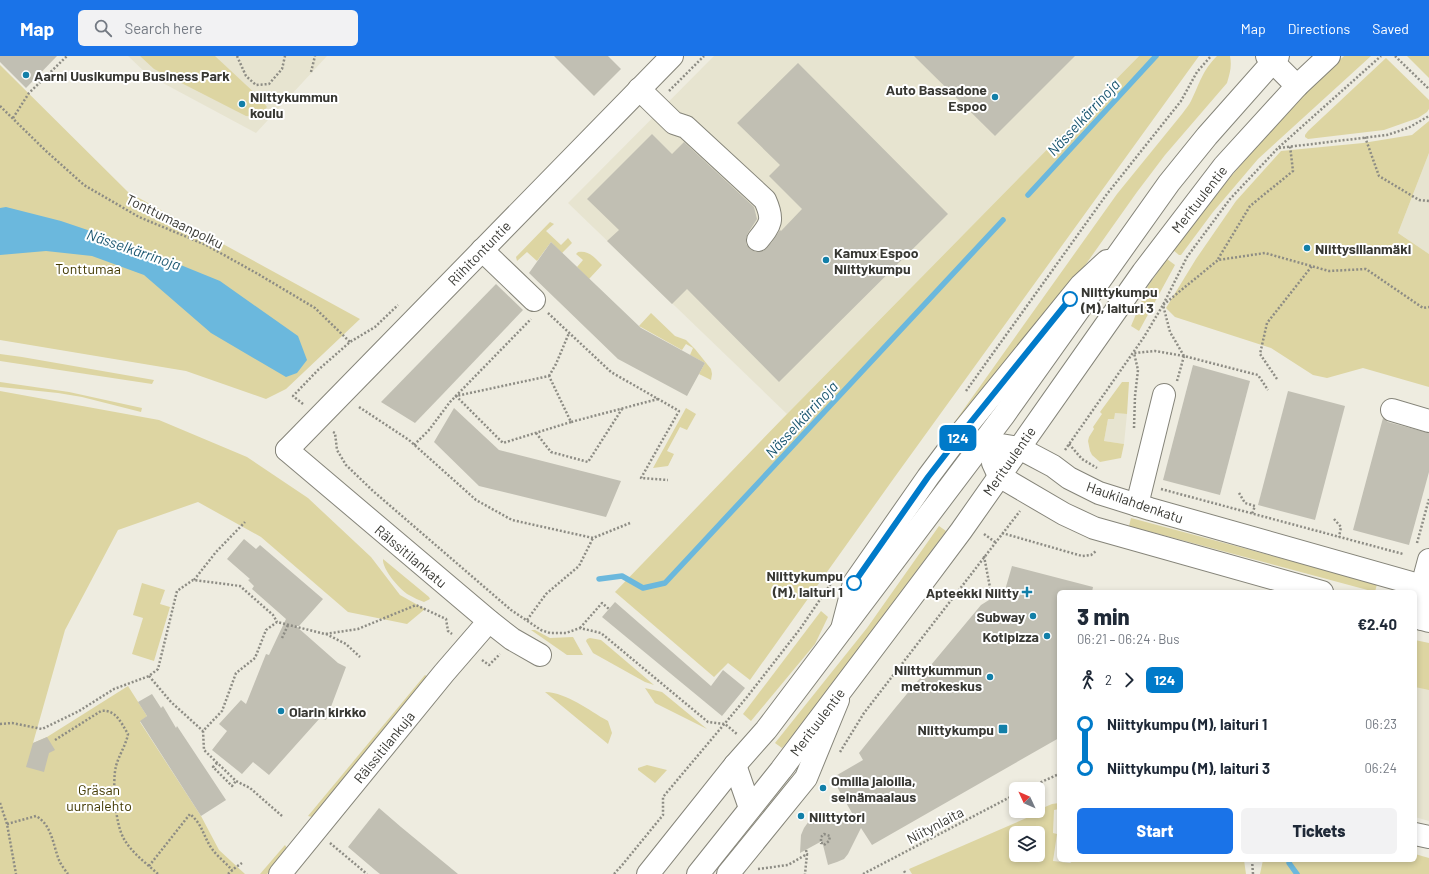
<!DOCTYPE html>
<html lang="en">
<head>
<meta charset="utf-8">
<style>
	body { margin:0; font-family:Barlow,sans-serif; background:#f2f2f3; color:#1f2937; height:100vh; display:flex; flex-direction:column; font-size:15px; white-space:nowrap }
	* { box-sizing:border-box; margin:0 }
	p { font-size:13px; color:#747a83 }
	.icon { flex:none; width:22px; height:22px; fill:none; stroke:currentColor; stroke-width:2; stroke-linecap:round; stroke-linejoin:round }
	.map { position:relative; flex:1; overflow:hidden }
	.sheet { position:absolute; left:1057px; top:534px; width:360px; height:272px; display:flex; flex-direction:column; background:#fff; border-radius:6px; box-shadow:0 2px 6px #0003 }
	.sheet>* { flex:none }
	.badge { padding:0 8px; border-radius:6px; font-size:14px; line-height:26px }
	.needle { width:26px; rotate:314deg }
	.tools { position:absolute; left:1009px; top:726px; display:grid; gap:8px }
	.tools a { display:grid; place-items:center; width:36px; height:36px; border-radius:6px; background:#fff; box-shadow:0 2px 6px #0003; font-size:20px }
	.map>.badge { position:absolute; translate:-50% -50%; box-shadow:0 0 0 2px #fff }
	.legs { display:flex; align-items:center; gap:6px; height:44px; padding:0 20px; font-size:13px }
	.legs p { margin-inline-start:auto }
	.summary { display:flex; align-items:center; justify-content:space-between; height:68px; padding:0 20px }
	h1 { font-size:22px; font-weight:800; line-height:30px }
	.primary-button { display:flex; gap:8px; margin-top:auto; padding:8px 20px }
	.primary-button a { flex:1; height:46px; border-radius:6px; background:#1a73e8; color:#fff; font-size:16px; font-weight:800; line-height:46px; text-align:center }
	.primary-button a+a { background:#f2f2f3; color:#1f2937 }
	ul { padding:0 20px; list-style:none }
	li { display:flex; align-items:center; gap:14px; height:44px; font-size:15px }
	li i { display:grid; place-items:center; width:6px; height:100%; margin:0 5px; background:currentColor }
	li i::after { content:''; width:10px; height:10px; margin:-5px; border:3px solid; border-radius:50%; background:#fff }
	li p { margin-inline-start:auto }
	li:first-child i { background:linear-gradient(#0000 50%,currentColor 0) }
	li:last-child i { background:linear-gradient(currentColor 50%,#0000 0) }
	header { display:flex; align-items:center; gap:24px; box-sizing:border-box; height:56px; padding:0 20px; background:#1a73e8; color:#fff }
	header strong { font-size:19px }
	nav { display:flex; gap:22px; margin-inline-start:auto; font-size:14px }
	.search { width:280px; height:36px; background:#f2f2f3; display:flex; align-items:center; gap:10px; box-sizing:border-box; padding:0 14px; border-radius:6px; color:#747a83; font-size:15px }
	.map>svg:first-child { display:block }
	.built { fill:#e7e4d0 }
	.green { fill:#ddd5a2; fill-rule:evenodd }
	.water { fill:#6bb8dd }
	.lines { fill:none; stroke-linecap:round; stroke-linejoin:round }
	.stream { stroke:#6bb8dd; stroke-width:5.5 }
	.building { fill:#c1bfb3 }
	.minor-casing { stroke:#858479; stroke-width:24 }
	.major-casing { stroke:#858479; stroke-width:24 }
	.path { stroke:#8d8c84; stroke-width:2.5; stroke-dasharray:2 2; stroke-linecap:butt }
	.minor { stroke:#fff; stroke-width:22 }
	.major { stroke:#fff; stroke-width:22 }
	.line-1-casing { stroke:#fff; stroke-width:9 }
	.line-1 { stroke:#007ac9; stroke-width:6 }
	.poi-dot { fill:#127fa8; stroke:#fff; stroke-width:1.5 }
	.stop-1-dot { fill:#fff; stroke:#007ac9; stroke-width:2 }
	.labels { text-anchor:middle; dominant-baseline:central; stroke-width:4; stroke-linejoin:round; paint-order:stroke }
	.poi-label { font-size:14px; font-weight:bold; fill:#383833; stroke:#fff; text-anchor:start }
	.street-label { font-size:14px; fill:#383833; stroke:#fff }
	.park-label { font-size:14px; fill:#423900; stroke:#fff }
	.stop-label { font-size:14px; font-weight:bold; fill:#383833; stroke:#fff; text-anchor:start }
	.water-label { font-size:15px; font-style:italic; fill:#1c5872; stroke:#fff }
</style>
</head>
<body>
<header>
<strong>Map</strong>
<div class="search"><svg class="icon" aria-label="search" viewBox="0 0 24 24"><circle cx="10" cy="10" r="6"/><path d="M15 15l6 6"/></svg>Search here</div>
<nav><a>Map</a><a>Directions</a><a>Saved</a></nav>
</header>
<div class="map">
<svg width="1429" height="818" viewBox="0 0 1429 818">
	<rect width="100%" height="100%" fill="#eeece0"/>
	<!-- built -->
	<g class="built">
		<path d="M128,0H327L256,77L148,19Z"/>
		<path d="M714,0H1139L787,358L568,147Z"/>
		<path d="M1429,97V198L1398,177Z"/>
		<path d="M1115,357L1127,358L1124,388L1104,385L1108,363Z"/>
		<path d="M1415,615L1429,618V765L1415,761Z"/>
	</g>
	<!-- green -->
	<g class="green">
		<path d="M140,0H215L259,41L267,51L258,61L246,60L154,13Z"/>
		<path d="M1139,0H1199L894,422L750,624L728,607L714,621L615,536L787,358Z"/>
		<path d="M1217,0H1230C1232,10 1230,17 1227,27L1165,99L1137,136L1069,232L935,406L929,402L1117,138L1182,58C1185,54 1189,49 1191,45C1200,27 1202,15 1217,0Z"/>
		<path d="M1344,0H1371L1258,103L1213,156L1181,199H1179L1173,194C1225,125 1280,59 1344,0Z"/>
		<path d="M1407,0H1429V22Z"/>
		<path d="M1386,2L1429,44V53L1427,56L1418,62L1384,74L1308,83L1305,81V79L1308,75Z"/>
		<path d="M0,9L128,136L360,263L286,333L266,343L186,315L0,284Z"/>
		<path d="M1429,65V97L1398,177L1429,198V331L1363,312L1327,322L1313,319L1271,292L1175,261L1166,252L1196,203L1236,145L1281,95L1363,87L1412,79Z"/>
		<path d="M550,166L554,168L546,175L561,189L568,182L572,187L562,197L551,186L537,205L527,196L517,205L516,201Z"/>
		<path d="M578,196C589,194 595,202 602,209L589,223L577,211L583,204L576,198Z"/>
		<path d="M1167,203L1175,209L1139,275L1131,270L1148,230Z"/>
		<path d="M651,257L675,280L686,284L695,293L711,313L712,318L711,324L699,318L705,307L690,299L693,292L686,288L682,294L639,270Z"/>
		<path d="M0,298L22,301L154,324L152,328L0,305Z"/>
		<path d="M0,326L69,336L142,352L141,356L82,341L58,337L0,331Z"/>
		<path d="M1122,326H1129L1127,358L1115,357L1114,363H1108L1104,385L1124,388L1121,402L1100,406L1092,399L1090,395L1088,385L1089,381L1094,373L1093,371L1102,358L1100,356Z"/>
		<path d="M0,335L159,364L247,401L308,442L371,501L400,539L425,553L407,568L348,556L261,481L198,446L118,474L65,574L33,687L47,681L128,630L147,660L140,666L201,760L219,794L245,818H0Z"/>
		<path d="M686,352L696,358L687,374L680,371L667,395L674,398L668,410L653,412Z"/>
		<path d="M1131,462L1377,528L1375,536L1129,470Z"/>
		<path d="M939,470L946,475L799,673L782,692L775,687L867,572Z"/>
		<path d="M383,503L429,541L430,543L424,546C419,544 414,542 409,539C400,534 382,513 383,503Z"/>
		<path d="M142,527L165,534L160,548L170,551L154,605L132,598L143,562L133,559Z"/>
		<path d="M821,555L828,561L815,588L751,665L743,658Z"/>
		<path d="M531,574H535L550,582L573,581L583,599H567Z"/>
		<path d="M590,582L601,584L654,629L645,626L593,597L586,585L587,583Z"/>
		<path d="M1415,584L1429,587V634L1415,631Z"/>
		<path d="M425,619L428,621L318,757L312,761L308,760Z"/>
		<path d="M645,632L662,636L707,673L655,647Z"/>
		<path d="M545,636C568,637 588,654 608,665L612,677L608,688Z"/>
		<path d="M647,709L667,714L655,727L638,714V712Z"/>
		<path d="M1059,747V753L1054,754L1053,777L1057,778L1053,805L1070,807L1074,804H1244L1246,818H912L909,813L1031,760L1030,757L1038,755V754L1052,748ZM1016,777H1038V799H1016V788L1013,783Z"/>
		<path d="M285,789L288,794L267,818H260Z"/>
		<path d="M1415,798L1429,802V818H1260L1263,804H1415Z"/>
	</g>
	<!-- water -->
	<path class="water" d="M6,151L61,165L129,188L220,225L298,280L307,304L297,317L286,321L211,277L144,219L92,200L46,195L0,199V152Z"/>
	<g class="lines">
		<!-- stream -->
		<g class="stream">
			<path d="M1028,139L1156,0"/>
			<path d="M599,523L622,520L643,532L665,527L1003,164"/>
			<path d="M1290,804L1289,807L1297,818"/>
		</g>
	</g>
	<!-- building -->
	<g class="building">
		<path d="M0,0H57L26,32L0,6Z"/>
		<path d="M554,0H608L621,13L594,40Z"/>
		<path d="M914,0H1075L995,80Z"/>
		<path d="M798,7L948,158L779,326L687,233L672,248L607,185L619,174L587,143L652,78L672,98L684,86L754,151L757,163L748,177L746,182V188L750,193L756,196L763,195L772,186L780,174L781,175L802,153L769,120L780,109L737,67Z"/>
		<path d="M551,186L641,272L705,307L687,340L618,303L529,217Z"/>
		<path d="M496,228L523,254L441,340L415,367L381,346Z"/>
		<path d="M1193,309L1250,325L1220,439L1163,424Z"/>
		<path d="M1288,335L1345,350L1315,464L1258,449Z"/>
		<path d="M454,352L499,394L621,425L606,461L479,430L434,386Z"/>
		<path d="M1383,362L1388,366L1429,377V416L1409,489L1353,474Z"/>
		<path d="M244,483L256,493L260,489L323,543L299,570H296L338,607L346,611L326,664L320,662L269,719L253,706L242,718L212,694L227,675L219,668L241,644L246,648L266,598L269,599L286,563L252,533L254,530L248,524L250,523L227,503Z"/>
		<path d="M1012,510L1093,531L1092,536H1059V682L872,789L861,772L848,798L844,803L837,806L828,809L822,785L800,797L801,779L804,772L809,765L815,761L823,759L852,757L832,722L863,704L859,697L896,651L981,549L1005,534Z"/>
		<path d="M615,546L711,630L723,614L745,632L722,660L602,561Z"/>
		<path d="M152,638L161,652L163,650L176,672L177,670L226,744L201,760L140,665L147,660L138,646Z"/>
		<path d="M47,681L55,694L49,697L44,716L26,711L33,687Z"/>
		<path d="M379,752L401,771L458,818H380L375,814L348,791Z"/>
	</g>
	<g class="lines">
		<defs>
			<g id="minor">
				<path d="M1267,0L1297,30"/>
				<path d="M639,33L674,67L686,71L765,144C774,164 771,168 758,184"/>
				<path d="M482,194L534,244"/>
				<path d="M1392,354L1429,365"/>
				<path d="M287,394L672,0"/>
				<path d="M1137,449L1164,339"/>
				<path d="M1422,563V530L1429,504"/>
				<path d="M842,573L854,527L928,421L961,377L1081,229L1107,205"/>
				<path d="M1415,778L1429,781"/>
				<path d="M280,818L444,617L489,565"/>
				<path d="M728,818L806,722L838,644"/>
			</g>
			<g id="major">
				<path d="M983,386L1019,392L1053,410L1069,422L1099,437L1150,453L1429,532"/>
				<path d="M287,394L489,565L512,583L540,599"/>
				<path d="M993,407L999,420L1064,458L1094,472L1322,536"/>
				<path d="M1415,561L1429,565"/>
				<path d="M735,709L750,752"/>
				<path d="M648,818L735,709L766,674L1004,359L1169,127L1207,80L1278,0"/>
				<path d="M698,818L781,714L907,547L961,475L1143,216L1224,110L1297,30L1329,0"/>
			</g>
		</defs>
		<!-- minor casing -->
		<use href="#minor" class="minor-casing"/>
		<!-- major casing -->
		<use href="#major" class="major-casing"/>
		<!-- path -->
		<g class="path">
			<path d="M237,0L246,20L256,29L269,28L282,13L285,0"/>
			<path d="M1395,0L1429,33"/>
			<path d="M311,16L315,0"/>
			<path d="M669,35L704,0"/>
			<path d="M0,50L46,95L84,129L139,161L206,189L258,218L315,252L350,286"/>
			<path d="M13,62L29,37L67,0"/>
			<path d="M1365,81L1379,120L1419,144L1429,145"/>
			<path d="M1279,92L1387,79L1408,72L1429,60"/>
			<path d="M1218,203L1250,150L1293,115L1290,90"/>
			<path d="M548,257L611,316L679,355L641,422L668,424"/>
			<path d="M1184,300L1170,276L1163,249L1218,204L1265,197L1329,215L1366,213L1423,252L1429,251"/>
			<path d="M549,320L556,308L569,277"/>
			<path d="M1277,323L1260,298L1267,267L1312,210"/>
			<path d="M1177,325L1184,300L1258,319L1268,334"/>
			<path d="M966,335L1107,138L1181,45L1197,16L1211,0"/>
			<path d="M303,348L293,340L318,314L350,286L375,271L398,249"/>
			<path d="M359,351L409,384L476,444L512,464L593,482L630,467"/>
			<path d="M571,366L503,387L456,340L549,320L571,366L658,343"/>
			<path d="M1134,372L1135,340L1138,314L1134,297L1155,295L1184,300"/>
			<path d="M333,376L335,377L337,394L346,409L373,435L511,554L541,574L550,577H566L580,572L601,577L708,666L725,668L737,678"/>
			<path d="M536,377L551,396L588,406L622,353"/>
			<path d="M1069,388L1082,403L1097,412"/>
			<path d="M414,389L429,374L450,346L531,263"/>
			<path d="M1065,394L1144,281L1163,249L1187,201L1230,143L1278,92L1381,0"/>
			<path d="M1161,433L1403,498"/>
			<path d="M1239,437L1245,447L1255,450L1252,458"/>
			<path d="M1334,463L1341,471L1339,481"/>
			<path d="M1002,477L1082,500L1091,499L1096,495"/>
			<path d="M984,478L995,486"/>
			<path d="M1417,487L1429,443"/>
			<path d="M984,500L992,542"/>
			<path d="M194,524L216,496L245,466"/>
			<path d="M527,564L546,538L579,510L593,482"/>
			<path d="M580,572L602,547L609,553"/>
			<path d="M326,578L346,588L360,601"/>
			<path d="M282,582L288,569"/>
			<path d="M482,604L489,609L500,598"/>
			<path d="M149,620L171,646L203,675"/>
			<path d="M0,668L12,667L42,673L79,655L114,633L149,620L158,613L177,535L193,524L240,530L273,559L277,566"/>
			<path d="M55,684L101,655C116,653 121,667 128,678C126,689 119,699 116,710C112,726 115,768 124,783C132,797 146,807 158,818"/>
			<path d="M840,696L864,657L1020,455"/>
			<path d="M217,707L213,711L232,730L236,725"/>
			<path d="M1026,733L1059,718"/>
			<path d="M0,747L7,768L16,818"/>
			<path d="M282,760L250,732L236,725L204,694L203,675L222,655L236,617L255,602L266,574L277,566L325,578L358,573L416,549L446,563L448,575L452,578"/>
			<path d="M7,768L36,760C52,769 53,789 59,804C61,809 65,814 68,818"/>
			<path d="M330,787L367,818"/>
			<path d="M824,789L829,785L830,780L824,778L821,781V787H825"/>
			<path d="M806,794L807,798"/>
			<path d="M1252,804L1253,818"/>
			<path d="M149,810L190,758C203,769 203,780 212,793C217,800 226,807 232,814"/>
			<path d="M758,813L788,809L807,798L805,818"/>
			<path d="M904,815L906,818"/>
			<path d="M228,818L236,811L242,807"/>
			<path d="M614,818L623,808L663,759V741L747,641L800,573L832,526"/>
			<path d="M863,818L1016,738"/>
		</g>
		<!-- minor -->
		<use href="#minor" class="minor"/>
		<!-- major -->
		<use href="#major" class="major"/>
	</g>
	<g class="lines">
		<defs>
			<path id="line-1" d="M854,527L928,421L962,377L1070,243"/>
		</defs>
		<!-- line-1 casing -->
		<use href="#line-1" class="line-1-casing"/>
		<!-- line-1 -->
		<use href="#line-1" class="line-1"/>
	</g>
	<!-- markers -->
	<g class="poi-dot">
		<circle cx="26" cy="19" r="4"/>
		<circle cx="995" cy="41" r="4"/>
		<circle cx="242" cy="48" r="4"/>
		<circle cx="1307" cy="192" r="4"/>
		<circle cx="826" cy="204" r="4"/>
		<path d="M1025 530h4v4h4v4h-4v4h-4v-4h-4v-4h4z"/>
		<circle cx="1033" cy="560" r="4"/>
		<circle cx="1047" cy="580" r="4"/>
		<circle cx="990" cy="621" r="4"/>
		<circle cx="281" cy="655" r="4"/>
		<rect x="998" y="668" width="10" height="10" rx="2"/>
		<circle cx="823" cy="732" r="4"/>
		<circle cx="801" cy="760" r="4"/>
	</g>
	<g class="stop-1-dot">
		<circle cx="1070" cy="243" r="7"/>
		<circle cx="854" cy="527" r="7"/>
	</g>
	<g class="labels">
		<!-- poi labels -->
		<g class="poi-label">
			<text x="34" y="19">Aarni Uusikumpu Business Park</text>
			<text x="987" y="33" text-anchor="end">Auto Bassadone<tspan x="987" dy="16">Espoo</tspan></text>
			<text x="250" y="40">Niittykummun<tspan x="250" dy="16">koulu</tspan></text>
			<text x="1315" y="192">Niittysillanmäki</text>
			<text x="834" y="196">Kamux Espoo<tspan x="834" dy="16">Niittykumpu</tspan></text>
			<text x="1019" y="536" text-anchor="end">Apteekki Niitty</text>
			<text x="1025" y="560" text-anchor="end">Subway</text>
			<text x="1039" y="580" text-anchor="end">Kotipizza</text>
			<text x="982" y="613" text-anchor="end">Niittykummun<tspan x="982" dy="16">metrokeskus</tspan></text>
			<text x="289" y="655">Olarin kirkko</text>
			<text x="994" y="673" text-anchor="end">Niittykumpu</text>
			<text x="831" y="724">Omilla jaloilla,<tspan x="831" dy="16">seinämaalaus</tspan></text>
			<text x="809" y="760">Niittytori</text>
		</g>
		<!-- street labels -->
		<g class="street-label">
			<text transform="translate(1199 143) rotate(-52)">Merituulentie</text>
			<text transform="translate(175 165) rotate(26)">Tonttumaanpolku</text>
			<text transform="translate(479 197) rotate(-46)">Riihitontuntie</text>
			<text transform="translate(1009 405) rotate(-55)">Merituulentie</text>
			<text transform="translate(1135 446) rotate(19)">Haukilahdenkatu</text>
			<text transform="translate(411 500) rotate(40)">Rälssitilankatu</text>
			<text transform="translate(817 666) rotate(-53)">Merituulentie</text>
			<text transform="translate(384 691) rotate(-51)">Rälssitilankuja</text>
			<text transform="translate(935 769) rotate(-28)">Niitynlaita</text>
		</g>
		<!-- park labels -->
		<g class="park-label">
			<text x="88" y="212">Tonttumaa</text>
			<text x="99" y="733">Gräsan<tspan x="99" dy="16">uurnalehto</tspan></text>
		</g>
		<!-- stop labels -->
		<g class="stop-label">
			<text x="1081" y="235">Niittykumpu<tspan x="1081" dy="16">(M), laituri 3</tspan></text>
			<text x="843" y="519" text-anchor="end">Niittykumpu<tspan x="843" dy="16">(M), laituri 1</tspan></text>
		</g>
		<!-- water labels -->
		<g class="water-label">
			<text transform="translate(1083 61) rotate(-47)">Nässelkärrinoja</text>
			<text transform="translate(134 193) rotate(19)">Nässelkärrinoja</text>
			<text transform="translate(801 363) rotate(-47)">Nässelkärrinoja</text>
		</g>
	</g>
</svg>
<div class="tools">
<a><svg class="needle" viewBox="-14 -14 28 28"><path d="M0-13l5 13h-10z" fill="#e53935"/><path d="M0 13l5-13h-10z" fill="#747a83"/></svg></a>
<a><svg class="icon" aria-label="layers" viewBox="0 0 24 24"><path d="M12 4l9 5-9 5-9-5zM3 14l9 5 9-5"/></svg></a>
</div>
<b class="badge" style="left:958px;top:382px;background:#007ac9;color:#fff">124</b>
<section class="sheet">
<div class="summary"><div><h1>3 min</h1><p>06:21 – 06:24 · Bus</p></div><b>€2.40</b></div>
<div class="legs"><svg class="icon" aria-label="walk" viewBox="0 0 24 24"><circle cx="13" cy="4" r="2"/><path d="M13 8l-2 6 4 7M11 14l-3 7M7 12l3-4h3l4 4"/></svg>2<svg class="icon" aria-label="forward" viewBox="0 0 24 24"><path d="M9 5l7 7-7 7"/></svg><b class="badge" style="background:#007ac9;color:#fff">124</b></div>
<ul>
<li><i style="color:#007ac9"></i><b>Niittykumpu (M), laituri 1</b><p>06:23</p></li>
<li><i style="color:#007ac9"></i><b>Niittykumpu (M), laituri 3</b><p>06:24</p></li>
</ul>
<div class="primary-button"><a>Start</a><a>Tickets</a></div>
</section>
</div>
</body>
</html>
